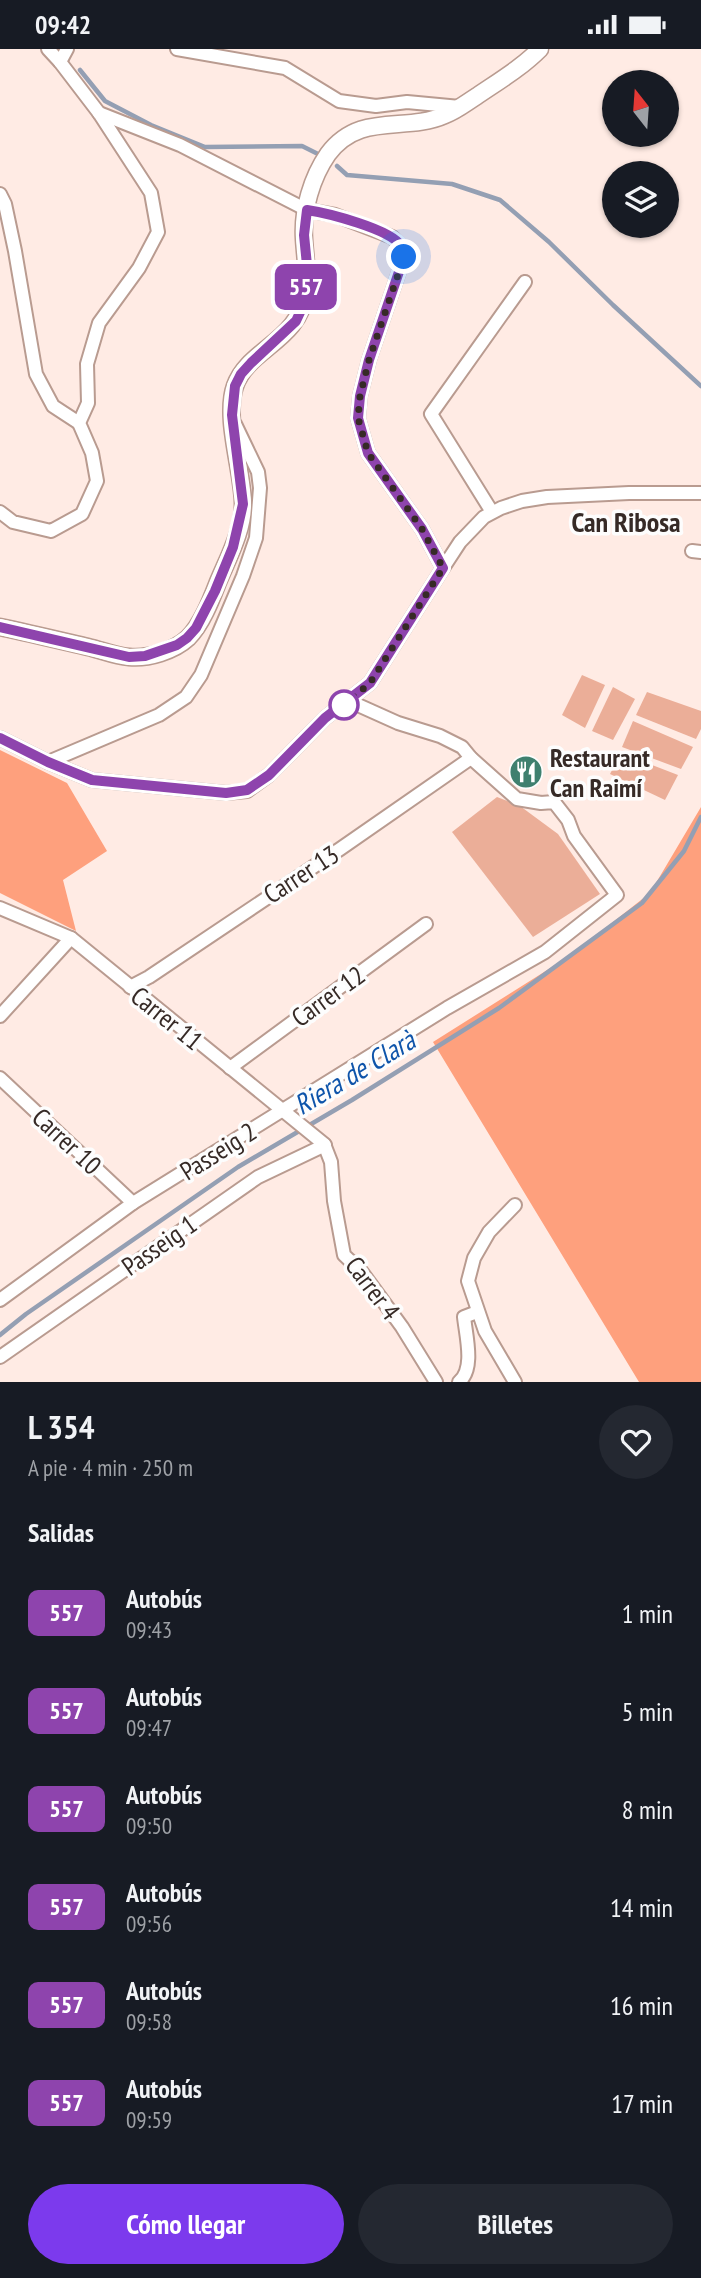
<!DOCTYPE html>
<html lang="es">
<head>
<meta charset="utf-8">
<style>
	body { margin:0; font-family:"PT Sans Narrow",sans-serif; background:#242831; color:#f1f3f6; height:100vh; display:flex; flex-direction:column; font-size:26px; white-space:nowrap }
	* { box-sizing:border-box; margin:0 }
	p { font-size:23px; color:#9ea1a6 }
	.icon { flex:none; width:38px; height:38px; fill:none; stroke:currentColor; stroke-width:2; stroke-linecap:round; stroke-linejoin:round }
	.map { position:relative; height:1333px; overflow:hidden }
	.side { display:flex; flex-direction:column; background:#171b24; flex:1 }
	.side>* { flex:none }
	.badge { padding:0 14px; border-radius:10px; font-size:24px; line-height:46px }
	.needle { width:46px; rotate:343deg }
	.tools { position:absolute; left:602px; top:21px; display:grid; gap:14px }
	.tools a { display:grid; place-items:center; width:77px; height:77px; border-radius:50%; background:#171b24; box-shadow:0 2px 5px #0004; font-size:35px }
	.you { position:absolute; width:35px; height:35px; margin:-18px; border:5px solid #fff; border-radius:50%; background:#1a73e8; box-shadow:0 0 0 10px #1a73e833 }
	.map>.badge { position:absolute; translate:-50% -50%; box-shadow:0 0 0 4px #fff }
	h2 { padding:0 28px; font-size:26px; line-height:63px }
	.round { display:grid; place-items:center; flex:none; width:74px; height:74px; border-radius:37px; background:#242831 }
	.overview { display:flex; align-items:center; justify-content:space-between; height:119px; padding:0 28px }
	h1 { font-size:33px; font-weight:600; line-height:52px }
	.action { display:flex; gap:14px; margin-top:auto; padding:14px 28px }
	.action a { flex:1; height:80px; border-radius:42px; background:#7c3aed; color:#fff; font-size:28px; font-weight:600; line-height:80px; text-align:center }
	.action a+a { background:#242831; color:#f1f3f6 }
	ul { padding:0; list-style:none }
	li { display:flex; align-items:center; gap:21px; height:98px; padding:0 28px }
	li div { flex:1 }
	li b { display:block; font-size:26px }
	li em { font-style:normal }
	li .badge { min-width:77px; font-weight:700; text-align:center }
	.status { display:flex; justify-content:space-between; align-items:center; height:49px; padding:0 35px; background:#171b24; direction:ltr }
	.status svg { height:19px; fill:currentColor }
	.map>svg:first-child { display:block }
	.green { fill:#ebae98 }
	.forest { fill:#fea07d }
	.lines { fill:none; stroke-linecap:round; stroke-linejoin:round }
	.stream { stroke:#949fb3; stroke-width:4.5 }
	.minor-casing { stroke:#b99b90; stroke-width:16 }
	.tertiary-casing { stroke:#b99b90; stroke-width:19 }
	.minor { stroke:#fff; stroke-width:12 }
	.tertiary { stroke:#fff; stroke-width:16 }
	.line-casing { stroke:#fff; stroke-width:16 }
	.line { stroke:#8e44ad; stroke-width:10 }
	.walk { stroke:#362a26; stroke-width:7; stroke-dasharray:0 12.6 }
	.stop-dot { fill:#fff; stroke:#8e44ad; stroke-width:3.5 }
	.labels { text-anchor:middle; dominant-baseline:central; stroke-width:7; stroke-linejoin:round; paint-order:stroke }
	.poi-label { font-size:26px; font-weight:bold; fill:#362a26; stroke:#fdfdfd; text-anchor:start }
	.street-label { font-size:26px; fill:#362a26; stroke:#fdfdfd }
	.neighbourhood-label { font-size:28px; font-weight:bold; fill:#362a26; stroke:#fdfdfd }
	.water-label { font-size:28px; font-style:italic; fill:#0e54aa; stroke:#fdfdfd }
</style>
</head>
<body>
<div class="status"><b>09:42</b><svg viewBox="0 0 49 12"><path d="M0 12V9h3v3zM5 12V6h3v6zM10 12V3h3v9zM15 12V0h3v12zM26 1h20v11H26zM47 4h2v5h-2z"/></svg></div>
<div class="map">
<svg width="701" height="1333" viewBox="0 0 701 1333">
	<rect width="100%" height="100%" fill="#ffebe4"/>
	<!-- green -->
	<g class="green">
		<path d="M582,626L605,636L585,679L562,666Z"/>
		<path d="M613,638L635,650L613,691L592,682Z"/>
		<path d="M647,643L701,662V680L696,690L636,666Z"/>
		<path d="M633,672L693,698L681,720L622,698Z"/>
		<path d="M621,704L678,726L665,751L610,725Z"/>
		<path d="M497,748L520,757L558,785L600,845L533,888L452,783Z"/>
	</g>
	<!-- forest -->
	<g class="forest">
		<path d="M0,701L67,734L107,802L63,831L76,882L0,844Z"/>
		<path d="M701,758V1333H639L433,993L571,906L650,844Z"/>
	</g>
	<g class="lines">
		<!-- stream -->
		<g class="stream">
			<path d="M80,21L105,52L151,76L205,98L302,97L318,105"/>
			<path d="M337,117L347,126L452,135L500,151L549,193L613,256L701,337"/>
			<path d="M0,1286L26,1265L238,1118L352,1051L499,959L642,854L684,802L701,768"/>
		</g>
		<defs>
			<g id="minor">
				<path d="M177,0L285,19L339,52L376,57L407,53L460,58"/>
				<path d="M60,13L67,0"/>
				<path d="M99,64L180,96L307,161L335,166L392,188L400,196L404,208L369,311L360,347L358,369L368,404L422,480L443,519"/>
				<path d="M0,145L5,155L15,202L36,325L53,357L79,374"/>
				<path d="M0,463L13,473L51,482L82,465L97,432L92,404L79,374L88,354L87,315L99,274L139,219L158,183L151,144L99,64L60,13L48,0"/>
				<path d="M492,463L431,365L525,233"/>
				<path d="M692,502L701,503"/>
				<path d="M0,689L48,713L92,731L226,744L247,742L269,726L325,669L370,634L443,519L460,493L484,468L501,459L522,452L547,448L629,444H701"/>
				<path d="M48,713L159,666L186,648L201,626L243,527L256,489L260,439L258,423L235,375"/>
				<path d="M0,859L71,889L324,1095L331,1113L334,1152L344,1206L361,1222L402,1278L436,1333"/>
				<path d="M130,938L149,928L340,800L471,709"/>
				<path d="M0,967L71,889"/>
				<path d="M230,1019L426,875"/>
				<path d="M0,1029L133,1154"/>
				<path d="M0,1251L133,1154L447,959L545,903L617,846L574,787L568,771L554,753L541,754L517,750L471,709L462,698L440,687L398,674L349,652"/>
				<path d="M0,1308L258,1128L325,1096"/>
				<path d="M459,1333C475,1320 466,1287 464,1268L477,1263"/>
				<path d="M515,1333L485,1282L468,1232L474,1209L489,1183L515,1156"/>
			</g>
			<path id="tertiary" d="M0,578C29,584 58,591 88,598C101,601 115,607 129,608C148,610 174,602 188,589C202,575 211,551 218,533C228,509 244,480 243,453C242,420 224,368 235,337C248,299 300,293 306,242C308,224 305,207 304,190C302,161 312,128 328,105C360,62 405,84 445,66C456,62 466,54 477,47C499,32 521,19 540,0"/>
		</defs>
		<!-- minor casing -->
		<use href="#minor" class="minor-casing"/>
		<!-- tertiary casing -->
		<use href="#tertiary" class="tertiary-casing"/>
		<!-- minor -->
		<use href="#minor" class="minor"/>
		<!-- tertiary -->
		<use href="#tertiary" class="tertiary"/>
	</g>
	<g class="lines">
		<defs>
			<path id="line" d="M0,578L129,608L145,607L177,596L187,589L196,579L215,542L233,498L243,455L232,366L235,337L241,325L251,314L296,272L303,257L306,242L307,216L304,186L307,161C327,164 391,180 401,197C403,201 403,204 404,208L369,311L360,347L358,369L368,404L422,480L443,519L370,634L325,669L269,726L247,741L226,744L92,731L48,713L0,689"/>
		</defs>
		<!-- line casing -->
		<use href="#line" class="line-casing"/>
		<!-- line -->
		<use href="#line" class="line"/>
		<!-- walk -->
		<path class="walk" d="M344,656L370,634L443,519L422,480L368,404L358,369L360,347L369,311L404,208"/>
	</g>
	<!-- icons -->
	<defs>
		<symbol id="restaurant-disc" viewBox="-11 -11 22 22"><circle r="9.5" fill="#3f806f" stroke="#fdfdfd"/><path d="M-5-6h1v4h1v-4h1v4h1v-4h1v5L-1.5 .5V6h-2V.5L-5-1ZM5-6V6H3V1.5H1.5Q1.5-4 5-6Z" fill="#fff"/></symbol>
	</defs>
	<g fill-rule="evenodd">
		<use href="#restaurant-disc" x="507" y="704" width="38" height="38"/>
	</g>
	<!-- markers -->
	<circle class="stop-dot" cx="344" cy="656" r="14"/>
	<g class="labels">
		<!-- poi labels -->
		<g class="poi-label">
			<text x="550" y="708">Restaurant<tspan x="550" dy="30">Can Raimí</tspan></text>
		</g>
		<!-- street labels -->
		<g class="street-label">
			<text transform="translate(301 825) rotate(-33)">Carrer 13</text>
			<text transform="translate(328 947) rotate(-36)">Carrer 12</text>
			<text transform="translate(167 969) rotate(39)">Carrer 11</text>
			<text transform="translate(67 1092) rotate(43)">Carrer 10</text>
			<text transform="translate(218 1102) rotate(-32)">Passeig 2</text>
			<text transform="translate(159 1196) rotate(-35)">Passeig 1</text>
			<text transform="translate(373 1239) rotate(53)">Carrer 4</text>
		</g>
		<!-- neighbourhood labels -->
		<g class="neighbourhood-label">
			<text x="626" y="472">Can Ribosa</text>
		</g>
		<!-- water labels -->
		<g class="water-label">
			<text transform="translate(354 1023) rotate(-31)">Riera de Clarà</text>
		</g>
	</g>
</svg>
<div class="tools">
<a><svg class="needle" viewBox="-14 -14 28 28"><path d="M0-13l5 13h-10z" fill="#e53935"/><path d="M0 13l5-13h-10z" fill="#9ea1a6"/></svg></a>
<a><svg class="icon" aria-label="layers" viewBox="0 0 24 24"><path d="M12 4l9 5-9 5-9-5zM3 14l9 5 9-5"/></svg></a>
</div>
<div class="you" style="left:404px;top:208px"></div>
<b class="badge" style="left:306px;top:238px;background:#8e44ad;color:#fff">557</b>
</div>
<section class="side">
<div class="overview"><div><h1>L 354</h1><p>A pie · 4 min · 250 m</p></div><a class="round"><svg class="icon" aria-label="heart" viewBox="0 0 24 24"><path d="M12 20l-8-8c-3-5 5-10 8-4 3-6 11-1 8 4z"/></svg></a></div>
<h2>Salidas</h2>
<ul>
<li><span class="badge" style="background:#8e44ad;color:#fff">557</span><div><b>Autobús</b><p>09:43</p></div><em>1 min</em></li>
<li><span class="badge" style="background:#8e44ad;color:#fff">557</span><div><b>Autobús</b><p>09:47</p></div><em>5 min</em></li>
<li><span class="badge" style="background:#8e44ad;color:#fff">557</span><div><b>Autobús</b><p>09:50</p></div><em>8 min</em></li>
<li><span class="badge" style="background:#8e44ad;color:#fff">557</span><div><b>Autobús</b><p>09:56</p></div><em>14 min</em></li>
<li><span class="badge" style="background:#8e44ad;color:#fff">557</span><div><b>Autobús</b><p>09:58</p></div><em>16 min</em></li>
<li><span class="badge" style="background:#8e44ad;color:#fff">557</span><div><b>Autobús</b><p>09:59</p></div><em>17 min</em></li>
</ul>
<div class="action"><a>Cómo llegar</a><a>Billetes</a></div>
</section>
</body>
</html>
